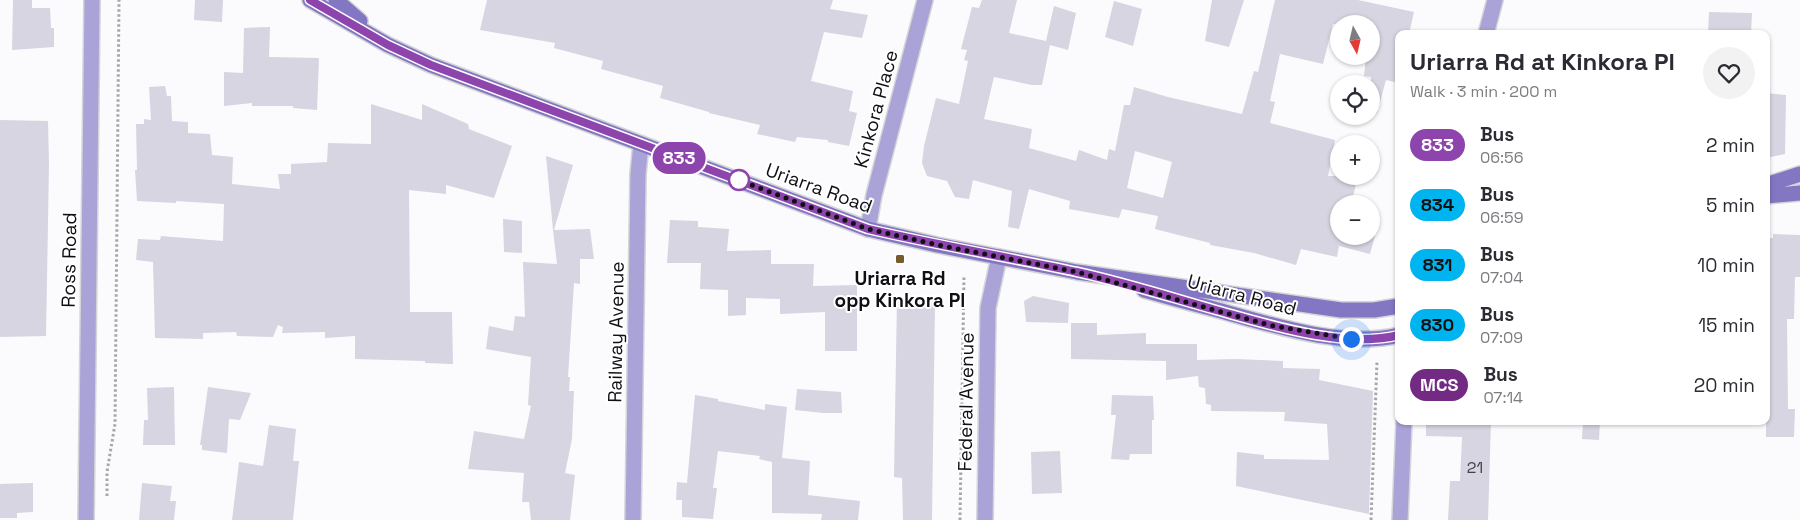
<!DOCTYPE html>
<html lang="en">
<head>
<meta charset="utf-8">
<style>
	body { margin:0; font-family:"Space Grotesk",sans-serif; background:#f2f2f3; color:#2b2b33; height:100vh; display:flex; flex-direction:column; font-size:19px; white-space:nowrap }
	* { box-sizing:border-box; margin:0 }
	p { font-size:16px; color:#7c7c81 }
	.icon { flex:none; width:28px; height:28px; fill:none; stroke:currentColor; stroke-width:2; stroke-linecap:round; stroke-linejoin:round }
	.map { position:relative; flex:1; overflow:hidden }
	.side { position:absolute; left:1395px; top:30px; width:375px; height:395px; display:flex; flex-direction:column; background:#fff; border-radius:10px; box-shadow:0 1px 4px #0004 }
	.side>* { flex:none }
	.badge { padding:0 10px; border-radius:16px; font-size:18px; line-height:32px }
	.needle { width:32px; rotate:172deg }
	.buttons { position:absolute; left:1330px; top:15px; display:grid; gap:10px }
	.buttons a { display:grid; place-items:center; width:50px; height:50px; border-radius:50%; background:#fff; box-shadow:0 1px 4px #0004; font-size:25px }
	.you { position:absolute; width:25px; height:25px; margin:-12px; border:4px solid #fff; border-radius:50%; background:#1a73e8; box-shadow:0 0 0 8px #1a73e833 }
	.map>.badge { position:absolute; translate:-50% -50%; box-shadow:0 0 0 2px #fff }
	.round { display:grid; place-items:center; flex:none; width:52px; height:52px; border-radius:26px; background:#f2f2f3 }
	.summary { display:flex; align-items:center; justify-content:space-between; height:85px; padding:0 15px }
	h1 { font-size:24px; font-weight:800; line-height:38px }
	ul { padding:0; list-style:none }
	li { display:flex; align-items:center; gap:15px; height:60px; padding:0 15px }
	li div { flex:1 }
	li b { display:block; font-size:19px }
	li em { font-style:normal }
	li .badge { min-width:55px; font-weight:700; text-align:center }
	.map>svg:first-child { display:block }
	.building { fill:#d6d5e1; fill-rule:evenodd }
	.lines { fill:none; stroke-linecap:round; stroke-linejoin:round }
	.street-casing { stroke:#d5d5d8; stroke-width:18 }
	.secondary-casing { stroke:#d5d5d8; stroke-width:18 }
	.path { stroke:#a7a7aa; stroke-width:3; stroke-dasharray:2.5 2.5; stroke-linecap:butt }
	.street { stroke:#a9a3d7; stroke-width:15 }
	.secondary { stroke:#8377c3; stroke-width:15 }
	.line-casing { stroke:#fff; stroke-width:11 }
	.line { stroke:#8e44ad; stroke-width:8 }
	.walk { stroke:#101014; stroke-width:5; stroke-dasharray:0 9 }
	.stop-dot { fill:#fff; stroke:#8e44ad; stroke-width:2.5 }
	.poi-dot { fill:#765c2d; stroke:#fff; stroke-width:2 }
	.labels { text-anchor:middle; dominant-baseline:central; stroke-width:4; stroke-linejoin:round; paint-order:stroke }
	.number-label { font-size:16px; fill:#424147 }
	.street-label { font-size:19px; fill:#101014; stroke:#fff }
	.poi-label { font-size:19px; font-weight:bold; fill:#101014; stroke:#fff }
</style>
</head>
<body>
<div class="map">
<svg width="1800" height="520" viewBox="0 0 1800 520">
	<rect width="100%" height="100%" fill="#fbfbfd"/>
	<!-- building -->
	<g class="building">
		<path d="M13,0H32V8H50L51,28H54V47L12,50Z"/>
		<path d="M195,0H223L222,22L194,20Z"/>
		<path d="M487,0H833L830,9L868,15L862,38L824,32L811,81L853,91L849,111L857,113L849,146L828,142V140L797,137L795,142L757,134L760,125L709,113V112L660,98L663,86L601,69L603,61L554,48L555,43L480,30Z"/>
		<path d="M982,0H1017L1009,33L1046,41L1054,6L1076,13L1068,50L1050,45L1042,85H1032L994,77L984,119L1032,129L1029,148L1076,161L1079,150L1107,160L1109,149L1115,151L1124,105H1130L1134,87L1168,97L1242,114L1254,71L1258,72L1275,0H1358L1414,12L1409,34H1399V83L1386,80L1377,113L1371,112V77L1364,76L1366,56H1371V24H1333L1323,64L1280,54L1270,101L1275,102L1270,123L1335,140L1328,176H1358L1351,204H1339V236H1375L1370,254L1339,246L1337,257L1301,249L1296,265L1254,253L1210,245V243L1155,229L1158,216L1122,209L1119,218L1069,209L1070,201L1029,189L1019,229L1008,227L1012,191L973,180L969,199L955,197L947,181L927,176L922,163L924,146L936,98L959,104L968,61L964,60L967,50L961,49L972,7L979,8ZM1135,151L1172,162L1163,198L1127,188Z"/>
		<path d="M1212,0H1244L1229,47L1205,41Z"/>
		<path d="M1114,1L1142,9L1133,46L1105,37Z"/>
		<path d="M1709,12L1752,13L1751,34H1708Z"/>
		<path d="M270,27L269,57L319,58L317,110L293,108V106H252V103L224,106V72L243,73L244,28Z"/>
		<path d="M165,86L167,96H171L172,121L188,122V133L210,134L212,155L233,157L232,184L280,189L278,174H291V164L327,162L328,143L371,144V104L422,120V104L468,124L469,129L512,146L494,198L446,185V194L409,190L410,312H452L453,364L425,363V361L355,359V336L325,338V332L282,333L283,327L278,325L273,337L237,336L236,332L203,333V339L155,338L153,262L136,260L138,239L160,240L161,236L223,241L224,204L176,201V203L137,201L135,170H137L136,124H144V119L151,120L149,87Z"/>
		<path d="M1766,93L1786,95L1785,154L1766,158Z"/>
		<path d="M0,120L48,121L49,164L46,336L0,337Z"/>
		<path d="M546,156L573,165L554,230H553Z"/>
		<path d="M503,219L522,221V253L504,252Z"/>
		<path d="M670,220L698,221V227L729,229L727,251L771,250V264H814L813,286L857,285V351H825V312L780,314V299L746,298V315L728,316V290L700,289L701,263H667Z"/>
		<path d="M590,229L594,259H580V284L574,283L568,377H570L569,391H574L572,439L565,473L575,475L570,520H531L529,502H522L524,473L468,469L474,431L524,439L531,406L528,405L531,357L486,349L489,326L513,331L515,316L525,317L523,262L557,264L553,230Z"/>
		<path d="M1773,234L1800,235V277H1795L1794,319H1787L1788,409H1795L1794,437H1766V238H1773Z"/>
		<path d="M1033,296L1069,303L1068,323L1026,322L1024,301Z"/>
		<path d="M897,297L935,303L932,520H903L902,478L894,477Z"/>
		<path d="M1071,323H1097V335L1146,333V344H1197V360L1236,359L1283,361V368L1320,369L1319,380L1373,391L1369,514L1236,486L1237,452L1264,455V459L1329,460L1327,424L1284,421L1285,412L1211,411V405L1206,404L1205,388L1199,387L1198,376L1166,380V361L1071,359Z"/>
		<path d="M174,387L175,445H143L144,420H148L147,388Z"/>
		<path d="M208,387L251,393L240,420L229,419L227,453L202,450V445H200Z"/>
		<path d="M797,389L841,392L842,413H823L795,410Z"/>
		<path d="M695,395L718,399V401L765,410V404L787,407L782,458L810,461L808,495L860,501L858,520H821L822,514L772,513V462L759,459L760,456L718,451L713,488H717L713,519L682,517V500H676L677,482L687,483Z"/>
		<path d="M1112,395L1153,396L1154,420H1152V454H1130L1129,460L1111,459L1116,415H1111Z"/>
		<path d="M1426,421H1491L1488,520H1448L1450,481H1460L1462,437L1426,436Z"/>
		<path d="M1583,421H1600L1599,440L1582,439Z"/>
		<path d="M269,425L296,429L293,461H299L293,520H232L239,462L263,466Z"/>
		<path d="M1060,451L1062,493L1032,494L1031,452Z"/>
		<path d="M33,483V512L17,513V518H0V484Z"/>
		<path d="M142,483L172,486L170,501H176L174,520H139Z"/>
	</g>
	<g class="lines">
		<defs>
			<g id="street">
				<path d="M1486,34L1495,0"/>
				<path d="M868,229L874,195L925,0"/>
				<path d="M86,520L92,0"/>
				<path d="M633,520L638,174L641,144"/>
				<path d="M985,520L988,308L999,257"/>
				<path d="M1400,520L1404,421"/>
			</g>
			<g id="secondary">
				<path d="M310,0L388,45L431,65L868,229L937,245L1077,272L1341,310H1374L1399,306"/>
				<path d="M336,0L360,21"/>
				<path d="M1766,185L1800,174"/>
				<path d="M1766,196L1800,193"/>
				<path d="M1144,290C1168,297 1191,303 1214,309C1269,324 1343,349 1399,335"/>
			</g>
		</defs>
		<!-- street casing -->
		<use href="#street" class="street-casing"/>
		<!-- secondary casing -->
		<use href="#secondary" class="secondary-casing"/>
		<!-- path -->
		<g class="path">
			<path d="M107,496V472L115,424L119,0"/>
			<path d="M960,520L964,276"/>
			<path d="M1371,520L1377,362"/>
		</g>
		<!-- street -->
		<use href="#street" class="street"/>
		<!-- secondary -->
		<use href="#secondary" class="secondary"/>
	</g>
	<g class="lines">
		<defs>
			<path id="line" d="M310,0L388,45L431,65L868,229C937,245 1007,257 1077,272C1123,282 1170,297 1216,310C1270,325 1344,349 1399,335"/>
		</defs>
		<!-- line casing -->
		<use href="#line" class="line-casing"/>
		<!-- line -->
		<use href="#line" class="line"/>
		<!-- walk -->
		<path class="walk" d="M739,180L733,178L868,229L938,245L1077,272L1269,325L1351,339"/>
	</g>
	<!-- markers -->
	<circle class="stop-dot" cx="739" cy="180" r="10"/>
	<rect class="poi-dot" x="895" y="254" width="10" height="10" rx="2.5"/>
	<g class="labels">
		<!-- number labels -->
		<g class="number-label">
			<text x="1475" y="467">21</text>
		</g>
		<!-- street labels -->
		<g class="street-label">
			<text transform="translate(876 109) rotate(-75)">Kinkora Place</text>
			<text transform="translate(819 188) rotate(20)">Uriarra Road</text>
			<text transform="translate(69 260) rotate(-89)">Ross Road</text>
			<text transform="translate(1242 295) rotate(15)">Uriarra Road</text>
			<text transform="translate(616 332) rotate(-89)">Railway Avenue</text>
			<text transform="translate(966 402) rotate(-89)">Federal Avenue</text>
		</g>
		<!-- poi labels -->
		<g class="poi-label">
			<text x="900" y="278">Uriarra Rd<tspan x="900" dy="22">opp Kinkora Pl</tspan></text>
		</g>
	</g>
</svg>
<div class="buttons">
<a><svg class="needle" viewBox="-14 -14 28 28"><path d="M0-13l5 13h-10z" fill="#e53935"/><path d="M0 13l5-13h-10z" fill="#7c7c81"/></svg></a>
<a><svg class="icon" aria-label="locate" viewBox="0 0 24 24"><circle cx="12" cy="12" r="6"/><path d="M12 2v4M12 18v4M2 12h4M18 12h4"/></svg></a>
<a>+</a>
<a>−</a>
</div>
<div class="you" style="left:1351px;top:339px"></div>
<b class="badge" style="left:679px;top:158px;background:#8e44ad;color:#fff">833</b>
<section class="side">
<div class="summary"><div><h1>Uriarra Rd at Kinkora Pl</h1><p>Walk · 3 min · 200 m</p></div><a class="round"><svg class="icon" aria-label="heart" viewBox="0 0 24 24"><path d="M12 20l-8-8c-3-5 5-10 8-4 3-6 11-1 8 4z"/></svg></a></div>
<ul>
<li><span class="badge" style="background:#8e44ad;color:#fff">833</span><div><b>Bus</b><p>06:56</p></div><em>2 min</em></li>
<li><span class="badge" style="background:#00b5ef;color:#111">834</span><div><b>Bus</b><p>06:59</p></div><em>5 min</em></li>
<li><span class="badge" style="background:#00b5ef;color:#111">831</span><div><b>Bus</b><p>07:04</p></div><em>10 min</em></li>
<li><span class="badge" style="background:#00b5ef;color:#111">830</span><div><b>Bus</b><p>07:09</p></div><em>15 min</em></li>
<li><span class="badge" style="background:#732a82;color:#fff">MCS</span><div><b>Bus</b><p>07:14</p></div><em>20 min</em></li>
</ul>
</section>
</div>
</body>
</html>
